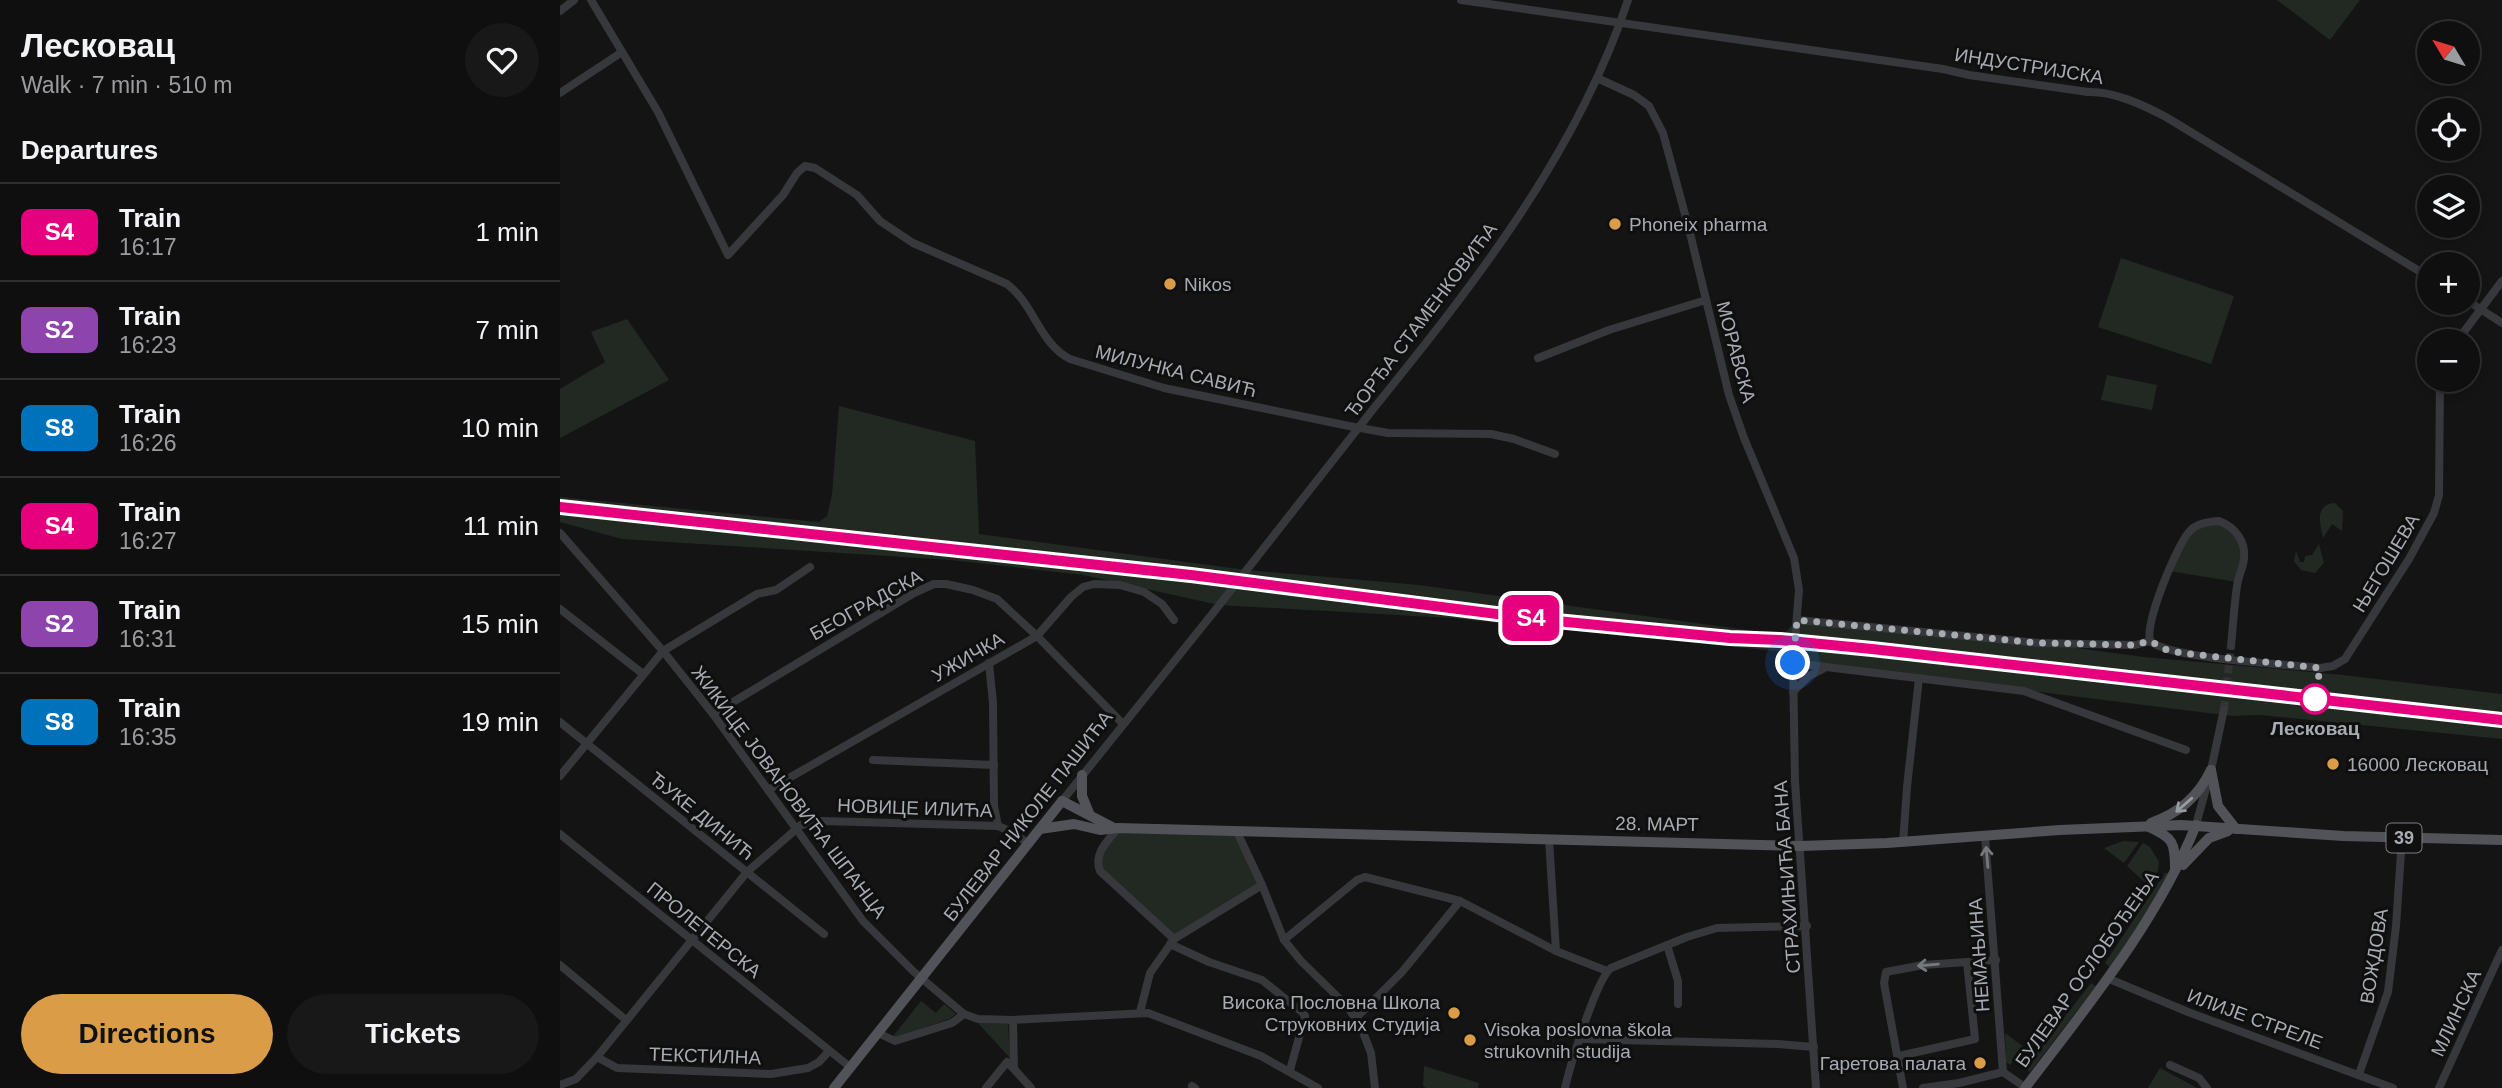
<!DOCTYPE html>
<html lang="en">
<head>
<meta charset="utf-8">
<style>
	body { margin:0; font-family:Arial,sans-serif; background:#181819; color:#f1f3f6; height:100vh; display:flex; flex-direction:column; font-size:26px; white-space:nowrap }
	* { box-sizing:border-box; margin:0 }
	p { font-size:23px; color:#9b9c9f }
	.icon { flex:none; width:38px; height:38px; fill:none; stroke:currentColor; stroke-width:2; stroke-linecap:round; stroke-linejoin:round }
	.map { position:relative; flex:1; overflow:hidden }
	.drawer { display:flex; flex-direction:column; background:#0f0f10; width:560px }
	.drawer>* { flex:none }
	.badge { padding:0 14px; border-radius:10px; font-size:24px; line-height:46px }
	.needle { width:46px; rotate:308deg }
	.fabs { position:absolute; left:1857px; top:21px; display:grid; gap:14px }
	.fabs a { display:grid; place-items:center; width:63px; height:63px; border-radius:50%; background:#0f0f10; box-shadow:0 4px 10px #0003,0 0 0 2px #2f2f30; font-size:35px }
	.you { position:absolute; width:35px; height:35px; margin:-18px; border:5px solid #fff; border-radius:50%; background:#1a73e8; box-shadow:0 0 0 10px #1a73e833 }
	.map>.badge { position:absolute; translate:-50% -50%; box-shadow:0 0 0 4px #fff }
	h2 { padding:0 21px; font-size:26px; line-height:63px }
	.round { display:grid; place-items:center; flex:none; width:74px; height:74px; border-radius:37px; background:#181819 }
	.headline { display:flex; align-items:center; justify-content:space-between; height:119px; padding:0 21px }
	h1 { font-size:33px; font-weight:600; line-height:52px }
	.cta { display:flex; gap:14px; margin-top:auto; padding:14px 21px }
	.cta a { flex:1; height:80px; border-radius:42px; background:#da9c47; color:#111; font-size:28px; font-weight:600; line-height:80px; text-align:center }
	.cta a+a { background:#181819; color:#f1f3f6 }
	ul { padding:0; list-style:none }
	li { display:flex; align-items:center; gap:21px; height:98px; padding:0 21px; border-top:2px solid #2f2f30 }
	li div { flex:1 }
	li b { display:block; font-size:26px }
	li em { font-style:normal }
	li .badge { min-width:77px; font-weight:700; text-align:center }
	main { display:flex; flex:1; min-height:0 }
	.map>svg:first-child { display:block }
	.green { fill:#222923 }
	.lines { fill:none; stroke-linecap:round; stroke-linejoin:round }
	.minor-tunnel { stroke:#313235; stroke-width:8; stroke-dasharray:8 4; stroke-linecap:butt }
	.minor { stroke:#37383b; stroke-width:8 }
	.major { stroke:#515358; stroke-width:10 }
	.rail-casing { stroke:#505256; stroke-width:5 }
	.rail { stroke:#0f0f10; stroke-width:2.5; stroke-dasharray:8; stroke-linecap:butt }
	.minor-bridge { stroke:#37383b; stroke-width:8 }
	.oneway { stroke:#969aa1 }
	.oneway2 { stroke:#75787d }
	.line-casing { stroke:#fff; stroke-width:16 }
	.line { stroke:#e6007e; stroke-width:10 }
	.walk { stroke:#a7acb3; stroke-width:7; stroke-dasharray:0 12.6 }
	.poi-dot { fill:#da9c47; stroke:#0f0f10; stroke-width:2.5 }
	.stop-dot { fill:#fff; stroke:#e6007e; stroke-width:3.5 }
	.labels { text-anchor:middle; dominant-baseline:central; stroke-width:6; stroke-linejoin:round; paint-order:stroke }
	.shield { fill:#0f0f10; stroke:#797d82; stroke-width:2 }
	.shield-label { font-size:18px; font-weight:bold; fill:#a7acb3 }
	.street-label { font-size:19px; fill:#a7acb3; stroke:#0f0f10 }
	.poi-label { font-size:19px; fill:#a7acb3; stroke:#0f0f10; text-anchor:start }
	.stop-label { font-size:19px; font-weight:bold; fill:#a7acb3; stroke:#0f0f10 }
</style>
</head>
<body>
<main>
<section class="drawer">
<div class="headline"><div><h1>Лесковац</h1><p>Walk · 7 min · 510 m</p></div><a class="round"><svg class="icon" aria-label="heart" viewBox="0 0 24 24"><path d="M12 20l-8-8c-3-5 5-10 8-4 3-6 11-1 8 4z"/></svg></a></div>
<h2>Departures</h2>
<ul>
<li><span class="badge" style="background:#e6007e;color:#fff">S4</span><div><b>Train</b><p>16:17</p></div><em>1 min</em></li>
<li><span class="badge" style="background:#8e44ad;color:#fff">S2</span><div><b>Train</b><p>16:23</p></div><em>7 min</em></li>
<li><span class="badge" style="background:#0072bc;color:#fff">S8</span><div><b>Train</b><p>16:26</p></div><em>10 min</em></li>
<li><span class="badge" style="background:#e6007e;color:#fff">S4</span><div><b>Train</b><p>16:27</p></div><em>11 min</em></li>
<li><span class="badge" style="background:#8e44ad;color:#fff">S2</span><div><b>Train</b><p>16:31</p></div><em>15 min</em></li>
<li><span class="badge" style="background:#0072bc;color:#fff">S8</span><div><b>Train</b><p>16:35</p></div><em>19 min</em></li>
</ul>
<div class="cta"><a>Directions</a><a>Tickets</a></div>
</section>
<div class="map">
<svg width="1942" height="1088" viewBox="0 0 1942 1088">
	<rect width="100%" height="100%" fill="#141415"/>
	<!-- green -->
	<g class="green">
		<path d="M1717,0H1800L1770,40Z"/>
		<path d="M1561,258L1674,296L1651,364L1538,327Z"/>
		<path d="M67,319L109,380L0,438V389L45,362L31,332Z"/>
		<path d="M1547,375L1597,385L1592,410L1541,400Z"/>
		<path d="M279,406L415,441L419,534L686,570L859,585L1223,635L1237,620L1479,643L1584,657L1783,675L1942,694V739L1700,715L1672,716L1234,661V653L890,618L659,605L523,575L391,560L62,539L0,522V497L259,522L267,516L272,495Z"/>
		<path d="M1775,503L1783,511L1782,531L1772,524L1763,538C1760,523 1754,505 1775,503Z"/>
		<path d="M1666,524L1684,550L1677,582L1609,571L1636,525Z"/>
		<path d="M1759,544L1764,563L1755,573L1741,570L1734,561L1736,551L1740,562H1744L1745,556L1752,555Z"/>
		<path d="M558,828L677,832L702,885L614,939L543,875L537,858Z"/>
		<path d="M1563,841L1579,842L1564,863L1544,848Z"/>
		<path d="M1583,843L1590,847L1599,862L1598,871L1588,885L1567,866Z"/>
		<path d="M1605,873H1609L1590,909L1550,967L1545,963Z"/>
		<path d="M1531,983L1536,986L1470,1072L1465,1068Z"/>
		<path d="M361,1001L376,1013L384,1004L396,1014L389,1019L331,1039Z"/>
		<path d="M418,1023L448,1024L450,1058Z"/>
		<path d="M1445,1033L1464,1047L1450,1065L1446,1062Z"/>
		<path d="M864,1066L919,1083L918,1088H866L863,1086Z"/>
		<path d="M1600,1068L1637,1088H1588Z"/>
	</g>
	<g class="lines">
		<!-- minor-tunnel -->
		<path class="minor-tunnel" d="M1664,709L1671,646"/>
		<!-- minor -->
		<g class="minor">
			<path d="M31,0L98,112L168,255L223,195L237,173L245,166L255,168L297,195L320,221L353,243L447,284C474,304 479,343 510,359L604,388L789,426L828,433L931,434L954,439L995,454"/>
			<path d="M901,0L1383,69L1409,75L1528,92C1554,91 1583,105 1606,117L1869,277"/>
			<path d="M0,11L14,0"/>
			<path d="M1037,78L1074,95L1089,106L1103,133L1129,229L1169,395L1184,438L1234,558L1239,590L1233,663L1235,781L1256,1088"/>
			<path d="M0,93L62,52"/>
			<path d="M1908,301L1942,323"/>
			<path d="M1897,341L1942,281"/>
			<path d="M978,358L1049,330L1146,300"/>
			<path d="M0,533L103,651L153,714L303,921L354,972L404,1014L418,1019L453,1020L588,1013L701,1056L758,1088"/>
			<path d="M689,567C731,514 772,461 814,408C914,284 1017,154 1068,0"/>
			<path d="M0,609L83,674"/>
			<path d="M1237,620L1479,643L1575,645L1590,641"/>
			<path d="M1590,641C1610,659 1727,664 1760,668L1773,666L1785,659L1849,559L1874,513L1879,495L1880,380"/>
			<path d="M1590,641C1585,622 1616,547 1629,532C1636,523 1648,522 1659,521C1675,527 1686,541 1684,559C1683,568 1678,577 1677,586C1674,606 1673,626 1671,646"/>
			<path d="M429,663L433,703L434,806L438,826"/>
			<path d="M1233,663L1464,691L1626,750"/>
			<path d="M1233,692L1249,676L1263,669"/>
			<path d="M153,714L354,593L374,584H386L413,590L437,599L477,636L563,724"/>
			<path d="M0,722L264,934"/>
			<path d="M313,760L434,765"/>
			<path d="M0,776L103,651L197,594L216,590L250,567"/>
			<path d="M208,790L477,636L511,597L523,587L534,584L560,585L584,592L602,604L614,620"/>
			<path d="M502,801L653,613"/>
			<path d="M1636,825L1651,770L1664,709"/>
			<path d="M558,828C548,841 533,853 540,871L614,939"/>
			<path d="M677,832L702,885L724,940L741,961L787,1006L801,1027L811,1053L815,1088"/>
			<path d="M0,834L290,1067"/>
			<path d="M1425,836L1443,1072"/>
			<path d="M989,839L996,951"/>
			<path d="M1343,843L1347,787L1359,678"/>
			<path d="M724,940L797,880L805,877L900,901L996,951L1047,971"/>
			<path d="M610,944L649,962L702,980L743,1013L745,1016L730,1070"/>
			<path d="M1107,945L1118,981V1004"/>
			<path d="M0,965L66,1020"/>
			<path d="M1547,978L1628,1012L1833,1088"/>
			<path d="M580,1012L590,973L614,939L702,885"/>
			<path d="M796,1018L842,972L900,901"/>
			<path d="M453,1020L454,1069L471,1088"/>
			<path d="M318,1033L335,1041L392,1023L404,1014"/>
			<path d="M1020,1039L1218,1044L1254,1047"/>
			<path d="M1339,1056L1415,1039L1407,962"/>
			<path d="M37,1057L187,872L241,825L262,821L438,826L452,832L469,844"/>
			<path d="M1610,1065L1639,1078L1647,1088"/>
			<path d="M1799,1074L1828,992L1836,926L1842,838"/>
			<path d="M0,1085L16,1079L37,1057L57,1068L211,1074L248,1068L259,1062L269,1051"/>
			<path d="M632,1086L635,1088"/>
			<path d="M426,1088L447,1062L454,1069"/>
			<path d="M1005,1088C1010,1066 1036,980 1051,968L1127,937L1157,928L1247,926"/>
			<path d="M1343,1088L1324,983L1326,972L1363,965L1436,960"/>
			<path d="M1363,1088L1399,1083L1443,1072L1466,1088"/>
			<path d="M1879,1088L1942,950"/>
		</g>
		<!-- major -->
		<g class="major">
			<path d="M1651,770L1658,806L1676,829"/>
			<path d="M522,775V796L529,813"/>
			<path d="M502,801L552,827"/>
			<path d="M1591,823C1619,813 1638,797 1651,770"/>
			<path d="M1589,827C1613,838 1615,842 1615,868"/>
			<path d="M480,829L514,824L540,830L558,828L1241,846L1327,843L1500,830L1621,825L1783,836L1942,840"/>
			<path d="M1623,865L1649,838L1668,831"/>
			<path d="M274,1088L502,801"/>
			<path d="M1465,1088C1528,1005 1597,922 1636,825"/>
		</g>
		<defs>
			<path id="rail" d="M0,507L631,575L976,619L1170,638L1219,640L1312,649L1942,719"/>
		</defs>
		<!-- rail casing -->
		<use href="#rail" class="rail-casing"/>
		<!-- rail -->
		<use href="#rail" class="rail"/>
		<!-- minor-bridge -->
		<path class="minor-bridge" d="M653,613L689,567"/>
	</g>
	<!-- one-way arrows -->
	<defs><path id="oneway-shaft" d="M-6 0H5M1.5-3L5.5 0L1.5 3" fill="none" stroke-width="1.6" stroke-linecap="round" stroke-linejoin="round" transform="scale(1.75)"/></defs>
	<use class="oneway" href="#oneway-shaft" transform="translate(1624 805) rotate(139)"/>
	<g class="oneway2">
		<use href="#oneway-shaft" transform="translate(1427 857) rotate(-95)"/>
		<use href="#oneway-shaft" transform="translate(1368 965) rotate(175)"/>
	</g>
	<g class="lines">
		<defs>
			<path id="line" d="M0,507L631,575L976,619L1170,638L1220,640L1312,649L1942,720"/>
		</defs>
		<!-- line casing -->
		<use href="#line" class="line-casing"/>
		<!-- line -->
		<use href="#line" class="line"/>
		<!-- walk -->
		<path class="walk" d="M1233,663L1237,620L1479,643L1575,645L1590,641L1607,650L1622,653L1760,668L1755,699"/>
	</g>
	<!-- markers -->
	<g class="poi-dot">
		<circle cx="1055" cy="224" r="7"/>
		<circle cx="610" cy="284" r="7"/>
		<circle cx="1773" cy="764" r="7"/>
		<circle cx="894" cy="1013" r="7"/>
		<circle cx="910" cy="1040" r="7"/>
		<circle cx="1420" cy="1063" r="7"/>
	</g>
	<circle class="stop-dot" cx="1755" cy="699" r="14"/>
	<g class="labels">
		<!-- shield labels -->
		<rect class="shield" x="1826.5" y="823.5" width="35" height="29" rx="5"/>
		<g class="shield-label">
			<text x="1844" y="838">39</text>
		</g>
		<!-- street labels -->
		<g class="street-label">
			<text transform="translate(1469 66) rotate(9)">ИНДУСТРИЈСКА</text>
			<text transform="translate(861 320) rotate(-53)">ЂОРЂА СТАМЕНКОВИЋА</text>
			<text transform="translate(1176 352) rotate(75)">МОРАВСКА</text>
			<text transform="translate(616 371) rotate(14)">МИЛУНКА САВИЋ</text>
			<text transform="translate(1826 563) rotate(-59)">ЊЕГОШЕВА</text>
			<text transform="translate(306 605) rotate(-29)">БЕОГРАДСКА</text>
			<text transform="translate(408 657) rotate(-30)">УЖИЧКА</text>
			<text transform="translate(229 792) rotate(53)">ЖИКИЦЕ ЈОВАНОВИЋА ШПАНЦА</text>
			<text transform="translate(355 808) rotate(2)">НОВИЦЕ ИЛИЋА</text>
			<text transform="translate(142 816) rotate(39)">ЂУКЕ ДИНИЋ</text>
			<text transform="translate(468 816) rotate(-52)">БУЛЕВАР НИКОЛЕ ПАШИЋА</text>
			<text transform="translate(1097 824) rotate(1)">28. МАРТ</text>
			<text transform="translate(1227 877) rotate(-94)">СТРАХИЊИЋА БАНА</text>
			<text transform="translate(144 930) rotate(39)">ПРОЛЕТЕРСКА</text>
			<text transform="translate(1419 955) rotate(-94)">НЕМАЊИНА</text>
			<text transform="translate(1814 956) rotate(-81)">ВОЖДОВА</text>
			<text transform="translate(1527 969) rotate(-55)">БУЛЕВАР ОСЛОБОЂЕЊА</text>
			<text transform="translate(1896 1013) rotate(-65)">МЛИНСКА</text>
			<text transform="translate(1695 1019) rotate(20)">ИЛИЈЕ СТРЕЛЕ</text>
			<text transform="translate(145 1056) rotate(2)">ТЕКСТИЛНА</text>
		</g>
		<!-- poi labels -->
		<g class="poi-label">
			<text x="1069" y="224">Phoneix pharma</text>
			<text x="624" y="284">Nikos</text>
			<text x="1787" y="764">16000 Лесковац</text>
			<text x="880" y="1002" text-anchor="end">Висока Пословна Школа<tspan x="880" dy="22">Струковних Студија</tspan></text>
			<text x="924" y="1029">Visoka poslovna škola<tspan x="924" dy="22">strukovnih studija</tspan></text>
			<text x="1406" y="1063" text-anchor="end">Гаретова палата</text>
		</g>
		<!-- stop labels -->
		<g class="stop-label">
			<text x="1755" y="728">Лесковац</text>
		</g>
	</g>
</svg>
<div class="fabs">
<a><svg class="needle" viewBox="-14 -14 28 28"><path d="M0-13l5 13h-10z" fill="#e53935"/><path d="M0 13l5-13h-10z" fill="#9b9c9f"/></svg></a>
<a><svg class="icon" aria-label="locate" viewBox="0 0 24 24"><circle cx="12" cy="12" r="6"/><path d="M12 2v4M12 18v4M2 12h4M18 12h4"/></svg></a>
<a><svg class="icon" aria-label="layers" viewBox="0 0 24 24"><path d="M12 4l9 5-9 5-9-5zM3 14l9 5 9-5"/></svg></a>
<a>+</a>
<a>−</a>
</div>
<div class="you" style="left:1233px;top:663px"></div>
<b class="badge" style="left:971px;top:618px;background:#e6007e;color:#fff">S4</b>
</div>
</main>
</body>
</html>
